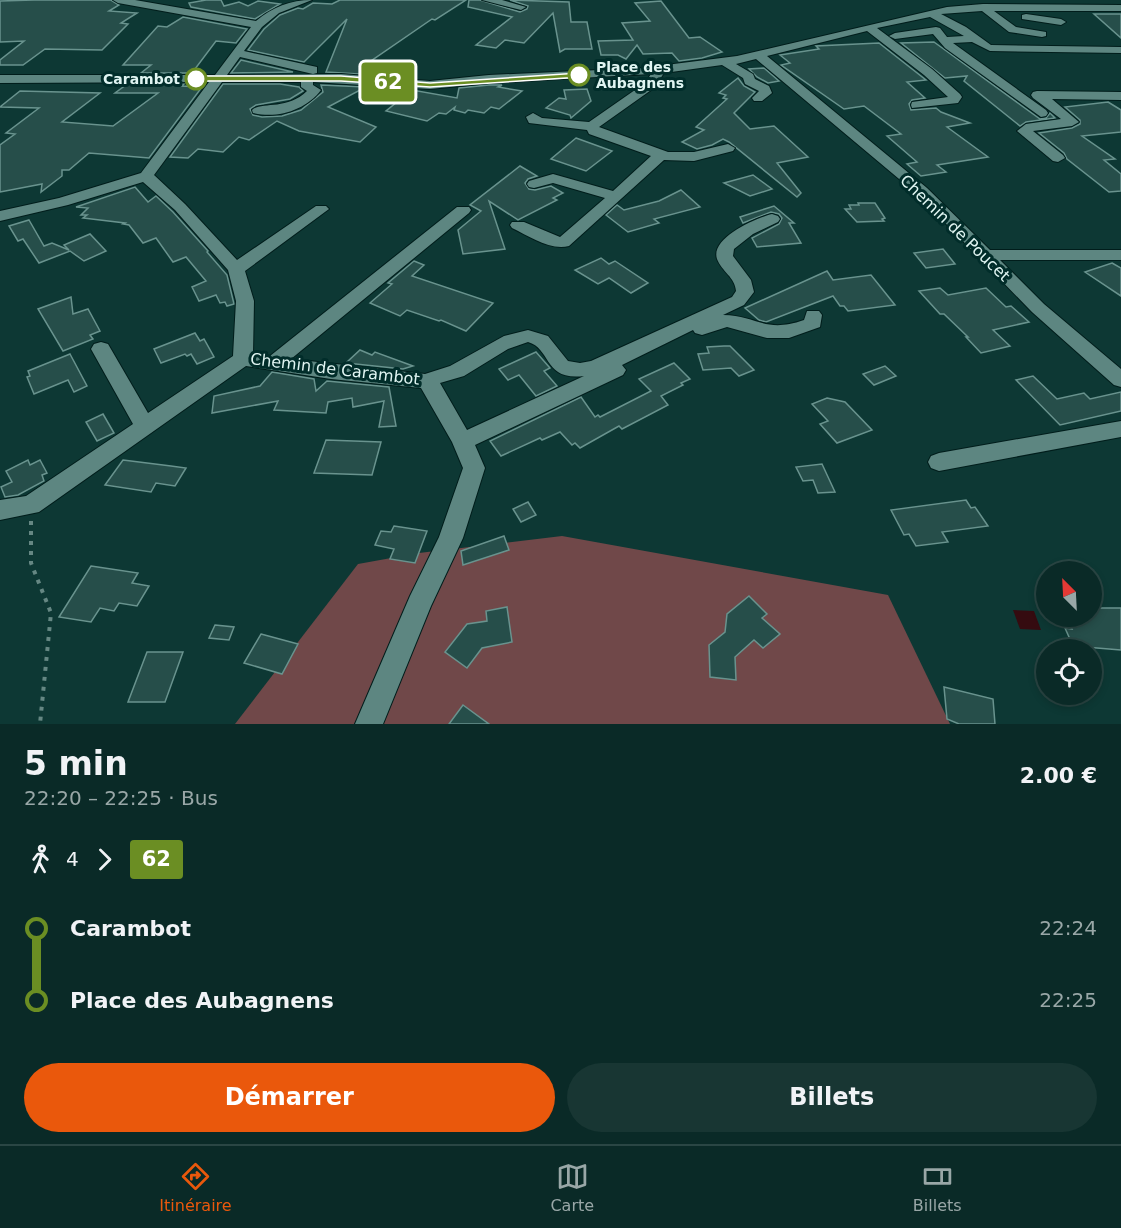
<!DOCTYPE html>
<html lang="fr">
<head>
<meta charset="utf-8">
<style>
	body { margin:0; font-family:"DejaVu Sans",sans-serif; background:#183633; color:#f1f3f6; height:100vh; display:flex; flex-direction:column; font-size:22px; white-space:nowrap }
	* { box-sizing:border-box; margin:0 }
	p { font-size:20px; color:#99a7a7 }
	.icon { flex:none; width:33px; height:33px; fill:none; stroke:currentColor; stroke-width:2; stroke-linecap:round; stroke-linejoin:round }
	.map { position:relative; height:724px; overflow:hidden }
	.panel { display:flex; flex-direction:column; background:#0a2a27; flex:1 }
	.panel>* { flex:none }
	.badge { padding:0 12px; border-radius:4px; font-size:21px; line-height:39px }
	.needle { width:39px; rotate:336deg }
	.controls { position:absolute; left:1036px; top:561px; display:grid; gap:12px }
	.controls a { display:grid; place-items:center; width:66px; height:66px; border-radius:50%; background:#0a2a27; box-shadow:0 3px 9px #0003,0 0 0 2px #2a4644; font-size:30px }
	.map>.badge { position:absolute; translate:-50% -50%; box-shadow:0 0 0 3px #fff }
	.legs { display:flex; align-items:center; gap:9px; height:66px; padding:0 24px; font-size:20px }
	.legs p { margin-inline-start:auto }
	.overview { display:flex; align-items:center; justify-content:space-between; height:102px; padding:0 24px }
	h1 { font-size:33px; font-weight:800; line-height:45px }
	.primary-button { display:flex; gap:12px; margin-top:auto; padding:12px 24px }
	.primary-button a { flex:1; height:69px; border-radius:36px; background:#ea580c; color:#fff; font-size:24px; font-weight:800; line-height:69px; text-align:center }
	.primary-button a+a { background:#183633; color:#f1f3f6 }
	ul { padding:0 24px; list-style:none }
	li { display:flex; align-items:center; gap:21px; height:72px; font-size:22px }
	li i { display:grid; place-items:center; width:9px; height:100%; margin:0 8px; background:currentColor }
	li i::after { content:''; width:15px; height:15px; margin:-8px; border:4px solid; border-radius:50%; background:#0a2a27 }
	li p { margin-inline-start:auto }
	li:first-child i { background:linear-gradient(#0000 50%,currentColor 0) }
	li:last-child i { background:linear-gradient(currentColor 50%,#0000 0) }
	.dock { display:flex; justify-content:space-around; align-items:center; height:84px; border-top:2px solid #2a4644; background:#0a2a27; font-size:16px; color:#99a7a7 }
	.dock a { display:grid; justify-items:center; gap:3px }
	.dock .active { color:#ea580c }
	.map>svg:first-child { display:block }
	.green { fill:#704849 }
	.water { fill:#350b10 }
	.building { fill:#264e4a; stroke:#69938e; stroke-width:1.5 }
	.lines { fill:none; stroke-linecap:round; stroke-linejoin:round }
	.minor-casing { stroke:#001d1b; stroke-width:2 }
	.path { stroke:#658783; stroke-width:4; stroke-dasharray:4 6; stroke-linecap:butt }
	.minor { fill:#5d8681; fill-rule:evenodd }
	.line-1 { fill:#6b8e23; stroke:#fff; stroke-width:1.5 }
	.stop-1-dot { fill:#fff; stroke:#6b8e23; stroke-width:3 }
	.labels { text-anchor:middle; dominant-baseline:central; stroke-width:6; stroke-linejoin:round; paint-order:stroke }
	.far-stop-label { font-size:14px; font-weight:bold; fill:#e0f5f2; stroke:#012d2a; text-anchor:start }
	.street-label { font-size:16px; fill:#e0f5f2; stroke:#012d2a }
</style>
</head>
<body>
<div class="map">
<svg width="1121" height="724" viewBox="0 0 1121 724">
	<rect width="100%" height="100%" fill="#0d3834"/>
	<!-- green -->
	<path class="green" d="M562,536L888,595L950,724H235L358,564L419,553Z"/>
	<!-- water -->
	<path class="water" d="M1013,610L1034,611L1041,630L1020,629Z"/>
	<!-- building -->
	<g class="building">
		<path d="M34,0H111L119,5L109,11L137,13L121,23L128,24L102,50L45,49L23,65H0V60L24,41L0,42V1Z"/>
		<path d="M206,0H221L224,6L239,2L248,6L258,1L280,4L255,19L191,7L189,3Z"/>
		<path d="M340,0H466L435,20L432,19L371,61L404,68L392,76L326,72L347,19L304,62L248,50L264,29L280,15L298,8L303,9L313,3L332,4Z"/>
		<path d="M469,0H480L520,12L527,9L528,6L510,0L569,2L571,22H587L592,49H565L560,52L553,13L524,43L505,40L496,48L476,45L512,17L468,7Z"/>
		<path d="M661,1L689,38L700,37L722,52L702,58L679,61L672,53L643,54L637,45L626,59L618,55H601L598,41L633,40L622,23L650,21L635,3Z"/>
		<path d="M1094,14H1121V38Z"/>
		<path d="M183,17L247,29L236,43L216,41L192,73H141L151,65H123L158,26L167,27Z"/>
		<path d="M934,42L1040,119L1046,118L1050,113L1055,118L1026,122L1020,126L964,81L967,76L945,78L901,43Z"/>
		<path d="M879,43L926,80L907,82L925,98L912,100L909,104L911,110L936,108L941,112L970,123L947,127L988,157L937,165L946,172L921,176L907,164L917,162L887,136L901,134L864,106L844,109L781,65L790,63L780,55L819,49L816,46Z"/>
		<path d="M241,60L293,72L231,73Z"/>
		<path d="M764,68L779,81L768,83L757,77L749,69Z"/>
		<path d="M738,78L744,86L755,92L734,113L750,129L774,126L808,157L777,163L801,193L797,197L729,142L723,139L712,145L697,149L682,142L704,130L696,127L727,99L723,98L726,95L719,93Z"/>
		<path d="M184,84L182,86L202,87L149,158L89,153L69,170H62V176L41,192L42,184L0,192V145L15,134L6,133L39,108L0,107L20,91L100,93L62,122L113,126L158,93H115L126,85Z"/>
		<path d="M223,84H280L299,87L303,91L290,99L256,105L250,109L253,115L262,117L282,116L301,110L323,92L321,85L366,87L328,107L376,127L360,142L299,131L277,121L249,140L239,137L223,152L198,149L188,158L170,157Z"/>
		<path d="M489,85H502L498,87L522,91L499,109L491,107L484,113L468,110L465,113L454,110L455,107L446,114L439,113L427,121L386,111L412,90L457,98L459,88Z"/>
		<path d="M587,89L591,101L571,118L570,115L546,108L559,98L566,99L564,90Z"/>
		<path d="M1108,102L1121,110V132L1082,136L1115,159L1104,160L1121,174V191L1109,192L1067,159L1064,153L1039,133L1072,128L1080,124V120L1065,107Z"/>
		<path d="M576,138L612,151L586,171L551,159Z"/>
		<path d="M520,166L537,176L528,179L525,183L529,189L535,190L551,186L563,193L553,198L557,200L518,220L489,201L505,249L463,254L458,230L481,211L470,205Z"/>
		<path d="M753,175L772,189L750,196L724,183Z"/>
		<path d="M135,187L148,202L156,196L173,212L208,251L207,252L227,275L234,304L227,306L225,302L220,303L216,295L199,301L192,287L206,281L186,257L173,262L156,238L143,243L129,225L123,224L125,223L83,218L87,215H81L88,208L76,207Z"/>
		<path d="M681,190L700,207L654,219L659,223L628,232L606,215L617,205L624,210L659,201Z"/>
		<path d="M858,203H875L885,218L882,219L884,221L857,222L845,209H851L849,205H859Z"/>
		<path d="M774,206L794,223H789L801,243L757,247L752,238L779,224L782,218L779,214L771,212L743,223L740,217Z"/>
		<path d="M29,220L44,246L52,243L69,250L64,245L90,234L106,251L84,261L70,251L39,263L23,239L18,241L9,226Z"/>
		<path d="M943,249L955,264L926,268L914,253Z"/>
		<path d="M601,258L609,264L615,261L648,283L631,293L609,278L598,284L575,270Z"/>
		<path d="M414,261L424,265L412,276L493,303L466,331L441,320L439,321L407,310L400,316L370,303L392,284L388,283Z"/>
		<path d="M1112,263L1121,268V296L1085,272Z"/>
		<path d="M827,271L833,280L871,275L895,305L848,311L844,306H840L833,296L766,322L759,320L745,308Z"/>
		<path d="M940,288L948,295L986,288L1006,307L1011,306L1029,322L993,330L1010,346L981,353L966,337H968L944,314H940L919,291Z"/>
		<path d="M71,297L73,314L88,309L100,331L90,335L93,339L63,351L38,309Z"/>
		<path d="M195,333L200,341L204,339L214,357L197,364L191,354L187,356L185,354L161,363L154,349Z"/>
		<path d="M724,346H730L754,370L739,376L731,368L703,370L698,354L709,353L707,347Z"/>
		<path d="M360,350L372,355L375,352L413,366L403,369L346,363Z"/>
		<path d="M536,352L550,368L544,371L557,386L536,396L519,375L508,380L499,369Z"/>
		<path d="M70,354L87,386L74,392L68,380L34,394L27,377L30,376L28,371Z"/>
		<path d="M674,363L690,379L681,383L683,385L661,396L668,405L622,429L619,426L580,448L575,443L572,445L560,432L542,440L540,438L501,456L490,441L581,397L595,417L598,415L600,417L651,391L639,379Z"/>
		<path d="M885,366L896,376L874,385L863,374Z"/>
		<path d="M272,372L314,379L316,391L327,381L389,387L396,426L379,427L384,401L353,407L352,398L328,402L326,413L274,410L278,401L212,413L214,396L260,386Z"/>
		<path d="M1033,376L1057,399L1084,393L1090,399L1121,392V411L1060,425L1016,380Z"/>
		<path d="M827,398L845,402L872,430L837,443L820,424L828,421L812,404Z"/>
		<path d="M103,414L114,433L97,441L86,422Z"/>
		<path d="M326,440L381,442L372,475L314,473Z"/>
		<path d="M28,460L30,465L40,460L47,473L42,475L44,481L18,495L5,497L1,487L12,482L6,471Z"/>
		<path d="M123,460L171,466L186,468L175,486L156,483L151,492L105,485Z"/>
		<path d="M822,464L835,492L818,493L813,480L803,481L796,467Z"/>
		<path d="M966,500L971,508L975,507L988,526L942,532L948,542L916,546L909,534L904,535L891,510Z"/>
		<path d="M528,502L536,515L521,522L513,509Z"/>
		<path d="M394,526L427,531L415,563L390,559L394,549L375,545L381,531L391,532Z"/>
		<path d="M504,536L509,550L463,565L461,551Z"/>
		<path d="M91,566L138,573L132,583L149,586L137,606L119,603L114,611L100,608L91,622L59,617Z"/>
		<path d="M749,596L767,614L762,618L780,634L763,648L754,640L735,657L736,680L710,677L709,645L725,632L727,614Z"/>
		<path d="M507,607L512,642L482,648L467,668L445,652L467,624L487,621L486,611Z"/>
		<path d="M1092,608H1121V650L1073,646L1065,628L1072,629L1066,616H1092Z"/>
		<path d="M215,625L234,627L229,640L209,638Z"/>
		<path d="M261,634L298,644L282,674L244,663Z"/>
		<path d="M147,652H183L165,702H128Z"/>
		<path d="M944,687L993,699L995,724H959L947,719Z"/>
		<path d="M463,705L489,724H449Z"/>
	</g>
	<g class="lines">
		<defs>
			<g id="minor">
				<path d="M113,0H135L256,21C273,7 290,0 312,0L279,13L262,27L244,51L317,67V73L313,74L240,57L227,75L341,74L430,81L489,75L642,68L737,56L947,7L983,4L1121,5V11H994L1016,27L1046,32V36L1042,37L1009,32L982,11L941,14L966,27L991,45L1121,47V53L990,51L972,42L953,43L1046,110L1048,113L1046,116L1041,117L945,48L933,34L895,39L889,36L895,33L936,27L940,28L947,37L964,36L930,17L877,28L932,69L960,94L962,97L958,103L912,108L911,105L912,102L948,97L924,75L867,31L767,56L927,188L990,250H1121V260H1000L1044,304L1121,369V387L1114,385L1032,312L917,194L756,59L736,64L753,74L755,79L769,86L772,93L762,101H754L752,98L759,91L745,84L743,78L722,65L664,73L654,88L599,127L668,152H694L728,144L735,148L733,151L694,161L664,160L569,246C550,251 529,236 512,228L510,225L512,222H524L560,237L605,198L553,183L534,188L529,187L527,184L529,181L553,174L613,191L651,156L589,134L587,130L529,123L526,117L533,113L542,118L589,122L645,83L651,74L489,83L430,89L313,82V85L321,90C306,110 278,119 253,113L252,110C262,101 286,111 307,91L301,87V82H222L154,175L185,204L237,260L316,206H326L329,209L245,271L254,301L253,354L270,356L457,207H469L471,210L469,213L291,359L425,374L450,366L504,336L528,330L548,336L568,361L580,363L591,361L732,297L736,291C735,277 722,272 717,259C710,238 756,218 772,214L778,216L780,219L778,222L753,234L734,249L733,256L751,280L754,292L744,305L723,315C757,315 764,334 804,320L807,311H819L822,315L820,327L789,338H767L727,327L702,335L695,333L693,330L622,365L626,370L623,375L475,445L485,468L463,538L431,606L383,724H355L410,596L439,537L463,468L452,442L421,388L331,379L246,366L39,512L0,520V500L26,496L133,424L91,349L94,344L101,342L108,344L148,413L233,356L236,301L228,270L175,210L143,182L68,205L0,221V211L59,198L141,173L209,82L0,83V75H215L251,27L118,3ZM528,342C552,349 543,381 584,376L467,430L440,383L464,376L508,349Z"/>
				<path d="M482,0H502L526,7L521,10Z"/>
				<path d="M1026,14L1061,19L1066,22L1061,25L1022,19V15Z"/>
				<path d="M1037,91L1121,92V100L1052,99L1079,122L1072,126L1033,131L1063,155L1065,158L1058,162L1053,161L1017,131L1026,124L1061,119L1033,98L1031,95L1033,92Z"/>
				<path d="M1121,421V437L939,471L931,468L928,462L931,456L939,453Z"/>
			</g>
		</defs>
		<!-- minor casing -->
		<use href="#minor" class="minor-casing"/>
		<!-- path -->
		<path class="path" d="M31,521V563L51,613L40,724"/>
		<!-- minor -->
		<use href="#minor" class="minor"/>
	</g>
	<!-- line-1 -->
	<path class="line-1" d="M579,73L582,77L430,87L341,81H196L192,79L196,76H341L430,83Z"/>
	<!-- markers -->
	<g class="stop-1-dot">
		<circle cx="579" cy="75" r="10"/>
		<circle cx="196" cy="79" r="10"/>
	</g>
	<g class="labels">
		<!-- far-stop labels -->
		<g class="far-stop-label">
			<text x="596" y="67">Place des<tspan x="596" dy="16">Aubagnens</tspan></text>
			<text x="180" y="79" text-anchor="end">Carambot</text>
		</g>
		<!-- street labels -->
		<g class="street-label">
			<text transform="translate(955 228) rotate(44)">Chemin de Poucet</text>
			<text transform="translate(335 369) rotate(7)">Chemin de Carambot</text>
		</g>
	</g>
</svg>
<div class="controls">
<a><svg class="needle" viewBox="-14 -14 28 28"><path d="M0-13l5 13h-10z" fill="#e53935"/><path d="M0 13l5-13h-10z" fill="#99a7a7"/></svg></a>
<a><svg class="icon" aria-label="locate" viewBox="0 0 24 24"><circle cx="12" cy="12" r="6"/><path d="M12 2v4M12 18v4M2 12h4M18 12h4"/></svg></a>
</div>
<b class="badge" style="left:388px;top:82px;background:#6b8e23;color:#fff">62</b>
</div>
<section class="panel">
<div class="overview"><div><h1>5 min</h1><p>22:20 – 22:25 · Bus</p></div><b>2.00 €</b></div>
<div class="legs"><svg class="icon" aria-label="walk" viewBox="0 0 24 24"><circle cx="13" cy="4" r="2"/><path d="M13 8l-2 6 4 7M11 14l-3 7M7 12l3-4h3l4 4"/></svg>4<svg class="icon" aria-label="forward" viewBox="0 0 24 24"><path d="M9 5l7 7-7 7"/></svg><b class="badge" style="background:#6b8e23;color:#fff">62</b></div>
<ul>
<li><i style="color:#6b8e23"></i><b>Carambot</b><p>22:24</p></li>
<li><i style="color:#6b8e23"></i><b>Place des Aubagnens</b><p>22:25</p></li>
</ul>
<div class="primary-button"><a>Démarrer</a><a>Billets</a></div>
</section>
<nav class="dock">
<a class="active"><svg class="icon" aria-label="directions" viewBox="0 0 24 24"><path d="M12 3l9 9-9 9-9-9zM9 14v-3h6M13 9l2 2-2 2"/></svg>Itinéraire</a>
<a><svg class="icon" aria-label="map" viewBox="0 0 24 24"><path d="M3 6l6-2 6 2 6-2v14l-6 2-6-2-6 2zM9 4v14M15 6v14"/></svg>Carte</a>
<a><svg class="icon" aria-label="tickets" viewBox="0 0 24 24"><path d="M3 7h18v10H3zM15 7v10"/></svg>Billets</a>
</nav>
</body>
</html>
